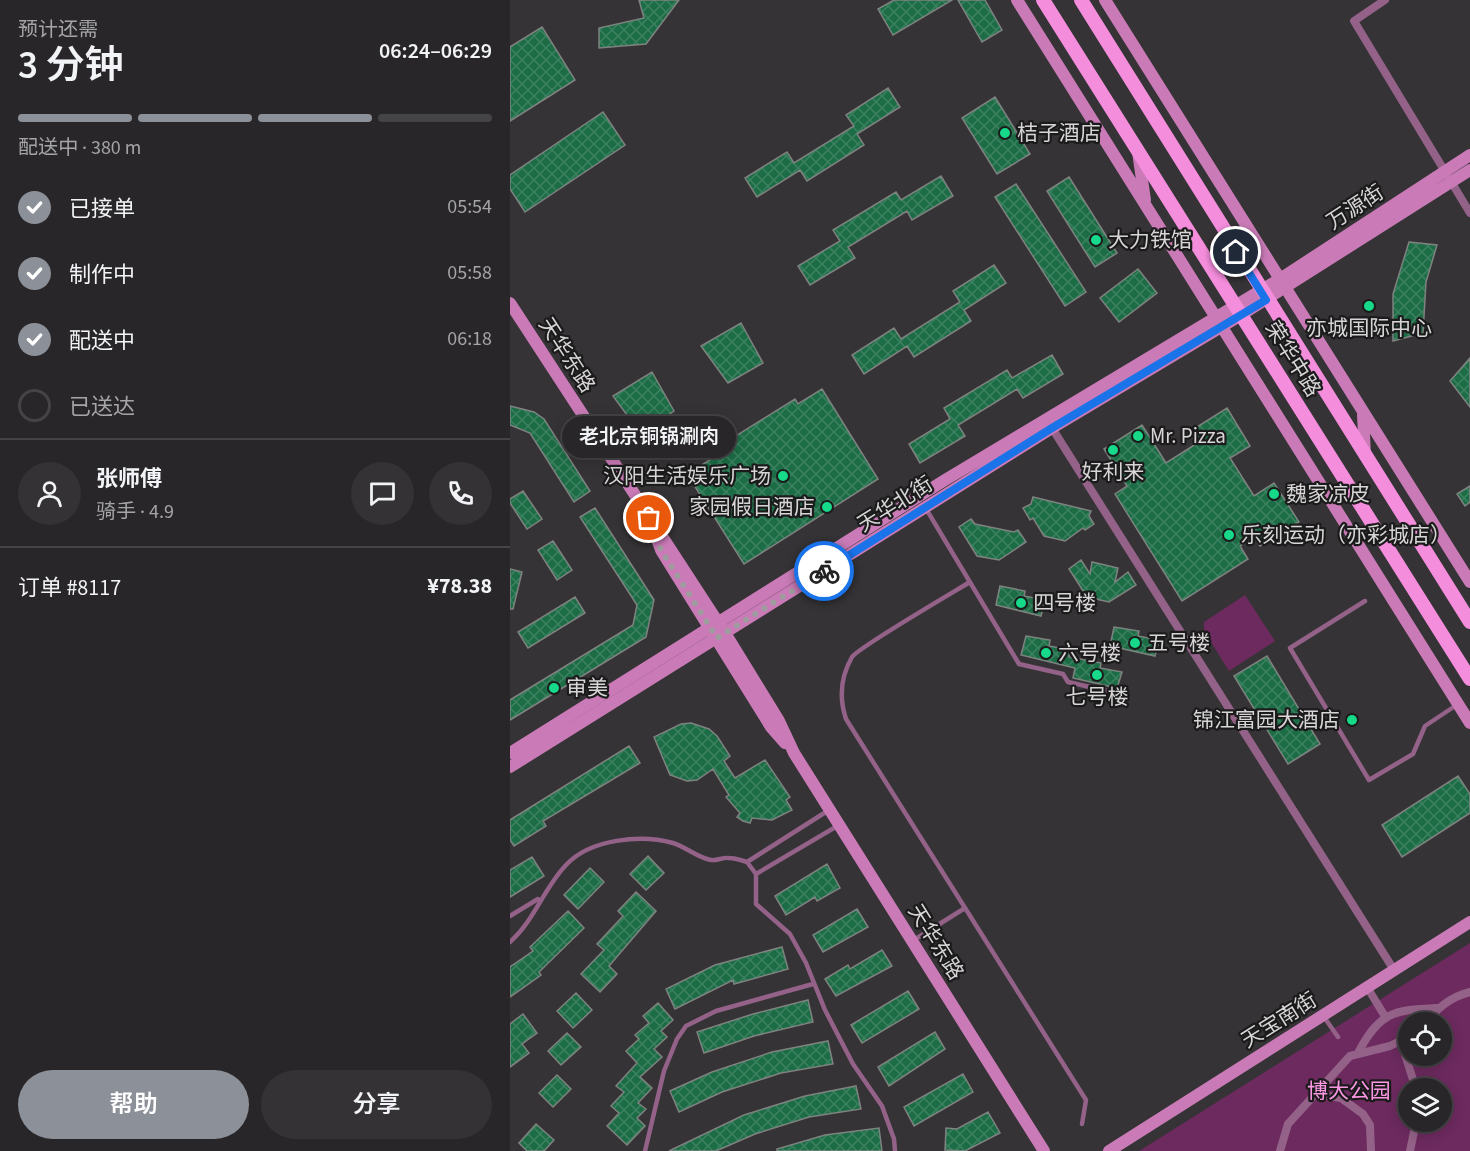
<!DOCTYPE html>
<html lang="zh">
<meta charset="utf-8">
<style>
body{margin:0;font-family:"Source Sans 3","Noto Sans SC",sans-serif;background:#343234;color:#f1f3f6;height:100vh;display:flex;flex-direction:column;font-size:22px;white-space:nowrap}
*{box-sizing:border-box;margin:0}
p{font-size:20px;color:#a5a5a8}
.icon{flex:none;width:33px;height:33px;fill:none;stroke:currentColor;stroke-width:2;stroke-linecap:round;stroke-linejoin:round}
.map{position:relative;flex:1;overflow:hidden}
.details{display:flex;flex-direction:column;background:#282628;width:510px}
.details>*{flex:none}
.buttons{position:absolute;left:888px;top:1012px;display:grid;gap:12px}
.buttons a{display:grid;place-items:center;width:54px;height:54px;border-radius:50%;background:#282628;box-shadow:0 3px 15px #0003,0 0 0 2px #444345;font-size:30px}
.pin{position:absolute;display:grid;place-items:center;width:51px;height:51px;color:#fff;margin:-26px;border:3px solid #fff;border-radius:50%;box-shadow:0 2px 6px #0007}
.courier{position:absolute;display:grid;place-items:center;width:60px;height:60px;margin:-30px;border:4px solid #1a73e8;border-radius:50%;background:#fff;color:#222;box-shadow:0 2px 8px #0007}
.bubble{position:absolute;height:42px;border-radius:21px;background:#282628;box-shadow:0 3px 15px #0003,0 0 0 2px #444345;font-size:20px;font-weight:600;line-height:42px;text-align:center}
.overview em{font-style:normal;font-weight:600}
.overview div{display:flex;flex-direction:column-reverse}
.overview{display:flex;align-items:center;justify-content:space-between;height:102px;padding:0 18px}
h1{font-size:39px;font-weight:600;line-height:45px}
.bar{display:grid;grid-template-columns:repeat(4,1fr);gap:9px 6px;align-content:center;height:72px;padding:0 18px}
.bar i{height:8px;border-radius:4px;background:#444345}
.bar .active{background:#8c9099}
.bar p{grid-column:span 4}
.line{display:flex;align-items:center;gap:15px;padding:0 18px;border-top:2px solid #444345}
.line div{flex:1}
.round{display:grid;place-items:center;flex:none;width:63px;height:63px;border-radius:32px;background:#343234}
ol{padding:0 18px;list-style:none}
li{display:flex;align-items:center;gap:18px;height:66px}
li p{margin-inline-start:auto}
li .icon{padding:6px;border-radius:50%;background:#8c9099;color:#fff;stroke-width:4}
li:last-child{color:#a5a5a8}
li i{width:33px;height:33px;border:3px solid #444345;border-radius:50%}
.cta{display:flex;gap:12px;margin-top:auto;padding:12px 18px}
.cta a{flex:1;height:69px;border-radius:36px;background:#8c9099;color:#fff;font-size:24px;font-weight:600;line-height:69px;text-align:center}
.cta a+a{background:#343234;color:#f1f3f6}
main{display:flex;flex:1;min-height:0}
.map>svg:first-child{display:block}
.green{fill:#6d2a5f;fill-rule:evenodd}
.building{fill:url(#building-cross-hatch);stroke:#7f8380;stroke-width:1.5}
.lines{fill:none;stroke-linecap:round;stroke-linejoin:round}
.lane{stroke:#946288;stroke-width:4.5}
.street{stroke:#946288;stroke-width:8}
.secondary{stroke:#ca7bb7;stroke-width:12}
.primary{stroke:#f48ddc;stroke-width:14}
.done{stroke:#9e9c9e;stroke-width:6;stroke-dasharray:0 10.8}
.route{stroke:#1a73e8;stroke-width:8}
.poi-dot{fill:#16d989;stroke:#1c1b1c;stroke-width:2}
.labels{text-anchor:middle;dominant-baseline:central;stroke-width:4.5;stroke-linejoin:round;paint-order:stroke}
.poi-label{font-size:21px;fill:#d7d5d6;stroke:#1c1b1c;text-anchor:start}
.street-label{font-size:21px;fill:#d7d5d6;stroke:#1c1b1c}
.park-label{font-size:21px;fill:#fb96e3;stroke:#1c1b1c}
</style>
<main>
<section class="details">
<div class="overview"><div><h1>3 分钟</h1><p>预计还需</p></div><em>06:24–06:29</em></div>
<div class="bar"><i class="active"></i><i class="active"></i><i class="active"></i><i></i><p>配送中 · 380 m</p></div>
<ol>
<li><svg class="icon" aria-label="check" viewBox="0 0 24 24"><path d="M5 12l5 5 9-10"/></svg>已接单<p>05:54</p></li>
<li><svg class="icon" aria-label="check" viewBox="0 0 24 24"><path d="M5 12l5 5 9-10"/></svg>制作中<p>05:58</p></li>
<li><svg class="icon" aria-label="check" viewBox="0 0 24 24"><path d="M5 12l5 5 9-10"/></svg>配送中<p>06:18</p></li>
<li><i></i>已送达</li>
</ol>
<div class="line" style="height:108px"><a class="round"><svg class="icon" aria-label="person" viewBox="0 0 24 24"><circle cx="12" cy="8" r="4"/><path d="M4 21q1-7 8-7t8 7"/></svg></a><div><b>张师傅</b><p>骑手 · 4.9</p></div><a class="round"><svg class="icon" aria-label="chat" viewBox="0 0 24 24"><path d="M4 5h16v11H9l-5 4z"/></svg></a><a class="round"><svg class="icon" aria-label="phone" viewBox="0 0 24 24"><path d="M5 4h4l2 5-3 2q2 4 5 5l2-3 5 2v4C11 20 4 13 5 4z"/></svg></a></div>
<div class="line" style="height:78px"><div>订单 #8117</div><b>¥78.38</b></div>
<div class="cta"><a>帮助</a><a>分享</a></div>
</section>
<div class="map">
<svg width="960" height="1151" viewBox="0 0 960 1151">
<defs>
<pattern id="building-cross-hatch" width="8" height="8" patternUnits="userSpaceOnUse" patternTransform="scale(1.5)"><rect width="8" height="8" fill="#1c6d46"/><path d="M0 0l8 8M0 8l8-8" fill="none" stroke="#3c8160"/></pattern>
</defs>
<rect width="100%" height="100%" fill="#353335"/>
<path class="green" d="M 735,595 L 765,641 L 719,671 L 694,631 L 694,622 Z
M 960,943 L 960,1151 L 629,1151 ZM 898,1023 L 932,1023 L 932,1056 L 898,1056 ZM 898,1089 L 932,1089 L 932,1122 L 898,1122 Z"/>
<path class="building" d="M 129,0 L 169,0 L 136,44 L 89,48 L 89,28 L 134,18 Z
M 384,0 L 442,0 L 383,35 L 368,9 Z
M 448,0 L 475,0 L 492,30 L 472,42 Z
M 32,27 L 65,80 L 0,121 L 0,47 Z
M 378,88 L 390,107 L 347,134 L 354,145 L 297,181 L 290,170 L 247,197 L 235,178 L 277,152 L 284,163 L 344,126 L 336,115 Z
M 485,97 L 520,154 L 487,174 L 452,118 Z
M 93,112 L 115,145 L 15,212 L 0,189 L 0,175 Z
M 431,176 L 443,196 L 402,220 L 397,211 L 338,247 L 345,258 L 300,285 L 288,266 L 330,241 L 323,230 L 386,192 L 391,200 Z
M 559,177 L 607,253 L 585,267 L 537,191 Z
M 506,184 L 576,292 L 555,306 L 485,197 Z
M 899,242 L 927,245 L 916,282 L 913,333 L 883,341 L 883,294 Z
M 484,265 L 496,283 L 454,310 L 461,321 L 404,357 L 397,346 L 354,374 L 342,355 L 384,328 L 391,339 L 450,302 L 443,291 Z
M 628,269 L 647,293 L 609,322 L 590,298 Z
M 231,323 L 253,363 L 218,383 L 191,346 Z
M 542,355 L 553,374 L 513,398 L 507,389 L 448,425 L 455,436 L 410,463 L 399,444 L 440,419 L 434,408 L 497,370 L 502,378 Z
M 960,358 L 960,407 L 940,381 Z
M 142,372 L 164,411 L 131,434 L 103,396 Z
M 312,389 L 368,479 L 234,564 L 177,474 L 203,458 L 200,452 L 285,399 L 288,404 Z
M 0,406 L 24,412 L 34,419 L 80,491 L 64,502 L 20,433 L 0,425 Z
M 717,408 L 740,446 L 720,458 L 744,496 L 764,483 L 789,522 L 750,546 L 745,537 L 730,546 L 738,559 L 672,601 L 605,494 L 617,486 L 594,449 L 632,425 L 656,463 L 686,444 L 679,432 Z
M 960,486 L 960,502 L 955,506 L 947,494 Z
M 13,491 L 32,519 L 17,529 L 0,503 L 0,499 Z
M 523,497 L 581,511 L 579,516 L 584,524 L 575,530 L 573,528 L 555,541 L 534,536 L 523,518 L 520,520 L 513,508 L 521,504 Z
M 85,508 L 144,600 L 136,637 L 0,720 L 0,700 L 123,625 L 127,605 L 70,517 Z
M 461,519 L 465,524 L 504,532 L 508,530 L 516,542 L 489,560 L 467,556 L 449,527 Z
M 43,541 L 62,570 L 47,580 L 28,550 Z
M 571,560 L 580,574 L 582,562 L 608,568 L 605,582 L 618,572 L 626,585 L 599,602 L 577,597 L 559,569 Z
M 0,569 L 12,572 L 3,609 L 0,609 Z
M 490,586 L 515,591 L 514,596 L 535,600 L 531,616 L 486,605 Z
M 65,597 L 75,613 L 18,648 L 8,632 Z
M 604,627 L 629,631 L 628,636 L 649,640 L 645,656 L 600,646 Z
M 516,636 L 540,640 L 539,646 L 561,650 L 559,657 L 591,663 L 590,668 L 612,672 L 607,688 L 563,678 L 565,668 L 511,655 Z
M 757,656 L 810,744 L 778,764 L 724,676 Z
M 181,723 L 199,729 L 207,736 L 220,756 L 214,761 L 225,778 L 255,760 L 280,797 L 276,800 L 282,810 L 262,820 L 242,818 L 240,823 L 233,821 L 227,817 L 230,813 L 216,797 L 219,795 L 203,769 L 187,780 L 177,781 L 160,775 L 144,737 L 171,724 Z
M 119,746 L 130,763 L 33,821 L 36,826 L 4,846 L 0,840 L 0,820 Z
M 948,776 L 960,794 L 960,813 L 892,857 L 872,825 Z
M 138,856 L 154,873 L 136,890 L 120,874 Z
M 22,857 L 34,876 L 0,897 L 0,870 Z
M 317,864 L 330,888 L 307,901 L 305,897 L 276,915 L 265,896 Z
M 80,868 L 94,882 L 68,909 L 54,895 Z
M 126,892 L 146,911 L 99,966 L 107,974 L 90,992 L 71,974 L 94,950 L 87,944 L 113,916 L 108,911 Z
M 347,909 L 358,927 L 313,952 L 303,935 Z
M 58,911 L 74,928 L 29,972 L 31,975 L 0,997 L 0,967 L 23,951 L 20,947 Z
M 272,947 L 278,969 L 224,984 L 223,980 L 165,1009 L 156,989 L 205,965 Z
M 372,950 L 382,966 L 326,996 L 315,979 L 338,965 L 340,969 Z
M 398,991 L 409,1009 L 352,1043 L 341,1025 Z
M 66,993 L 82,1010 L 63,1028 L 47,1011 Z
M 298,1000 L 303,1022 L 244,1036 L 194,1053 L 187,1032 L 243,1014 Z
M 148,1003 L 163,1020 L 151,1031 L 157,1037 L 144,1049 L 152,1057 L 130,1077 L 142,1088 L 128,1103 L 136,1109 L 127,1118 L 135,1126 L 117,1145 L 97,1126 L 109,1113 L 101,1106 L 114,1092 L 106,1086 L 127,1063 L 116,1051 L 129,1039 L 125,1035 L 139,1023 L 133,1016 Z
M 13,1014 L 27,1033 L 12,1044 L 19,1053 L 0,1067 L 0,1024 Z
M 425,1032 L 435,1049 L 379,1086 L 368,1067 Z
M 57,1033 L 71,1047 L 51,1065 L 38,1051 Z
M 318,1041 L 323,1064 L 271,1073 L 212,1092 L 169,1112 L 160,1091 L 202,1072 L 262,1052 Z
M 453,1074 L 463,1092 L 404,1126 L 394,1107 Z
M 47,1075 L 61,1089 L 43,1107 L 29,1093 Z
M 346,1086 L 351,1109 L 299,1117 L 245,1134 L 206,1151 L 159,1151 L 234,1115 L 295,1096 Z
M 478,1112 L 490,1133 L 455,1151 L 435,1150 L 436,1128 L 447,1129 Z
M 26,1124 L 44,1140 L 34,1151 L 17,1151 L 9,1143 Z
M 369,1128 L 372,1151 L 267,1151 L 267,1149 L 315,1135 Z"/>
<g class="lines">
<path class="lane" d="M 415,507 L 509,664 L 553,674 L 558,682 L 597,691
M 460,582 C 442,593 349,647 342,657 C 330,678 329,698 336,719 L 576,1100 L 572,1124
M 855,601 L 780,648 L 859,780 L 903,754 L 915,726 L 948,704
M 237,862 L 319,810
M 246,874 L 329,825
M 0,916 L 28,899
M 404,940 L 455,908
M 0,942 C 24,921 34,888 56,865 C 80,839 131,834 163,843 C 176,847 188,858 201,860 C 207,861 213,857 219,858 C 225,858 231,860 237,862 L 246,874 L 246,904 L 280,934 L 296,963 L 315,1010 L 343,1064 L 372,1106 L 384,1139 L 385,1151
M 814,1017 L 828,1037
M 135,1151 L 154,1071 L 167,1039 L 176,1026 L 206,1011 L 303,984"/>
<path class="street" d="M 875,0 L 844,21 L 960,213
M 542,428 L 884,970
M 857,987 L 876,1018
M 915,1023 C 928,1008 940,997 960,992
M 891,1042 L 906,1089
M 849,1051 C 870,1012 884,1010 927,1008
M 804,1094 L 831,1098 L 853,1114 L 860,1125 L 861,1151
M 770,1151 L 778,1124 L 840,1056 L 880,1046 L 898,1037
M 900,1151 L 906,1122"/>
<path class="secondary" d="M 507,0 L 960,723
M 595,0 L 960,582
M 628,152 L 635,200
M 0,303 L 215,633 L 269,721 L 284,753 L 534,1151
M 853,415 L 855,455
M 145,534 L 151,550 L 261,727 L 275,743
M 0,753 L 435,480 L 770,279 L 960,155
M 0,767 L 542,428 L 731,315 L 960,170
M 599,1151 L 960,922"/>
<path class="primary" d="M 533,0 L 960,679
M 571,0 L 960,622"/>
</g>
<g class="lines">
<path class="done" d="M 139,518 L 151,550 L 207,638 L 314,571"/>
<path class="route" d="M 314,571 L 542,428 L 756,300 L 726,252"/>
</g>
<g class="poi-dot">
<circle cx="495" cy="133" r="6"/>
<circle cx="586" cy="240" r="6"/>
<circle cx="859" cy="306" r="6"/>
<circle cx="628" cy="436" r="6"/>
<circle cx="603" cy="450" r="6"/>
<circle cx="273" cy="476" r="6"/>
<circle cx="764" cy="494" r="6"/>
<circle cx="317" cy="507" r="6"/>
<circle cx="719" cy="535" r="6"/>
<circle cx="511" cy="603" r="6"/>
<circle cx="625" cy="643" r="6"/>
<circle cx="536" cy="653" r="6"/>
<circle cx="587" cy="675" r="6"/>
<circle cx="44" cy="688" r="6"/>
<circle cx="842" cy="720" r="6"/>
</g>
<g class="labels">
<g class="poi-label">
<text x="507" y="133">桔子酒店</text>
<text x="598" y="240">大力铁馆</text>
<text x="859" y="328" text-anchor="middle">亦城国际中心</text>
<text x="640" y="436">Mr. Pizza</text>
<text x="603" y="472" text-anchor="middle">好利来</text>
<text x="261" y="476" text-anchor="end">汉阳生活娱乐广场</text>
<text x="776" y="494">魏家凉皮</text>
<text x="305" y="507" text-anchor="end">家园假日酒店</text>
<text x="731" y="535">乐刻运动（亦彩城店）</text>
<text x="523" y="603">四号楼</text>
<text x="637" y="643">五号楼</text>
<text x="548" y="653">六号楼</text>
<text x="56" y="688">审美</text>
<text x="587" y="697" text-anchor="middle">七号楼</text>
<text x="830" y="720" text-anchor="end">锦江富园大酒店</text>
</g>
<g class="street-label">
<text transform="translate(845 207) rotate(-33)">万源街</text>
<text transform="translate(57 355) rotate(57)">天华东路</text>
<text transform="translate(783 359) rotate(58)">荣华中路</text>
<text transform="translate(385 504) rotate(-32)">天华北街</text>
<text transform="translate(426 942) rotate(58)">天华东路</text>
<text transform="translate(769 1020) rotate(-32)">天宝南街</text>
</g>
<g class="park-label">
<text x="839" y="1091">博大公园</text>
</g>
</g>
</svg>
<div class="buttons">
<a><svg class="icon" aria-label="locate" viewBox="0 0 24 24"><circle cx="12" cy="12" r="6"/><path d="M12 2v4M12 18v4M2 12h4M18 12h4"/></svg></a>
<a><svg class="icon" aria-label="layers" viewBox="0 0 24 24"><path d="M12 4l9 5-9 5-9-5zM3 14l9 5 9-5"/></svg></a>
</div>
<div class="pin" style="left:139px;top:518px;background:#ea580c"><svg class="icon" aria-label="bag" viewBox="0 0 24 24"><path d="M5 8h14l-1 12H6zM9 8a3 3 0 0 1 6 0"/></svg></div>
<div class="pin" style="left:726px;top:252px;background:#1f2937"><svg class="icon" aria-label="home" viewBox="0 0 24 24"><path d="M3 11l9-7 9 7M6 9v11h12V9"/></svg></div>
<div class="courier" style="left:314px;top:571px"><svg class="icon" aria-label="bike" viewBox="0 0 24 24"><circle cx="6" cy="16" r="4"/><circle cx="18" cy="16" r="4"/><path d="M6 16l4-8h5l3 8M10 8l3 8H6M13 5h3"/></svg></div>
<div class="bubble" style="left:52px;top:416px;width:174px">老北京铜锅涮肉</div>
</div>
</main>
